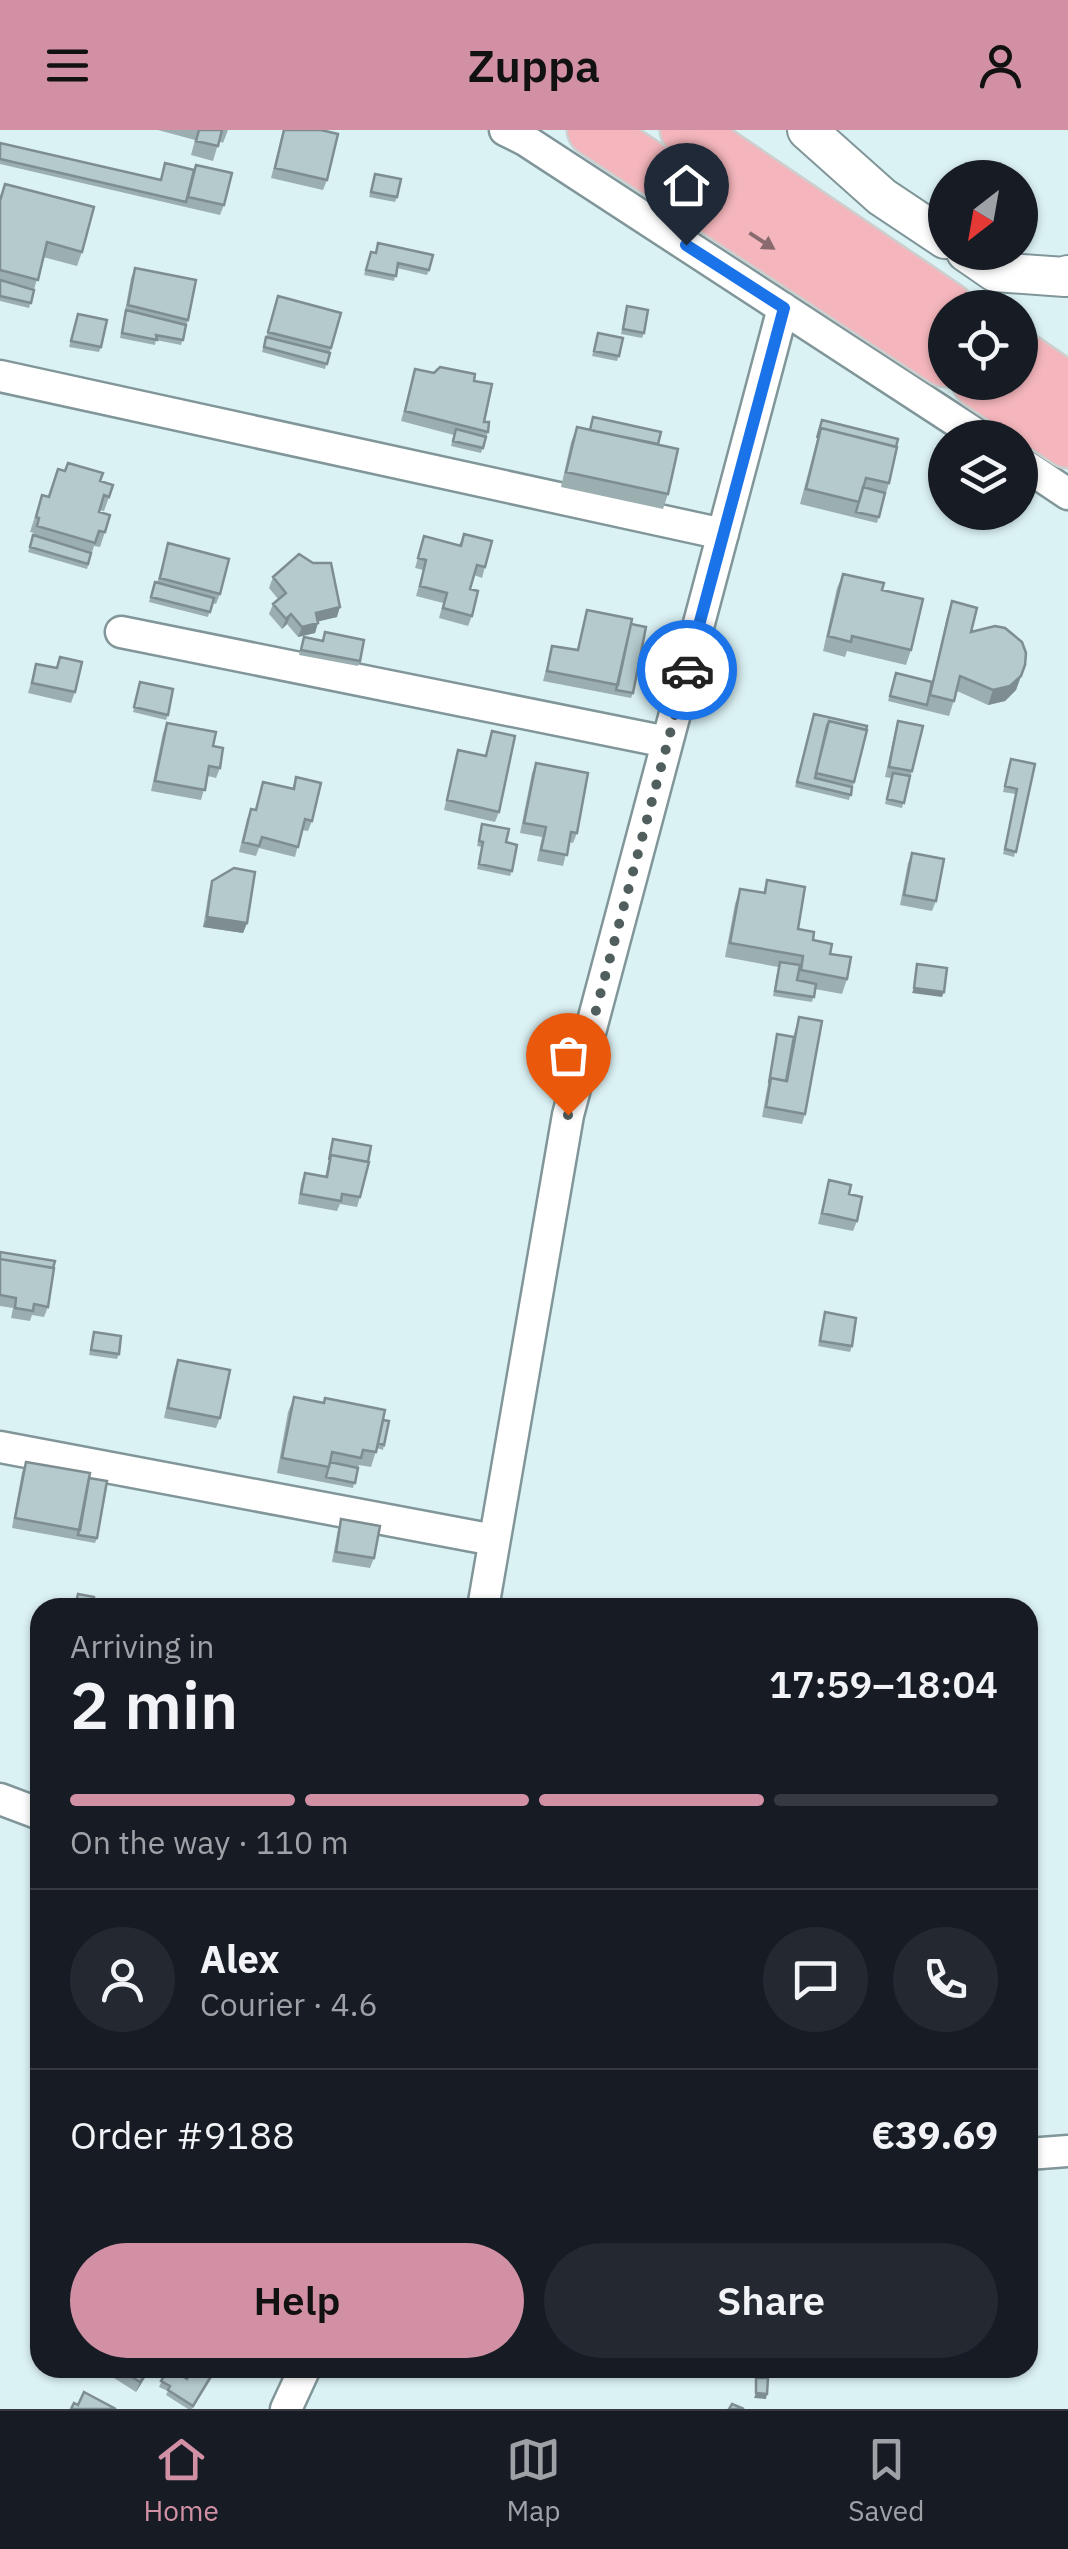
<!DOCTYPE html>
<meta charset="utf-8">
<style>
body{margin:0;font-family:"IBM Plex Sans",sans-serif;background:#242831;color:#f1f3f6;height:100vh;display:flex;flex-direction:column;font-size:38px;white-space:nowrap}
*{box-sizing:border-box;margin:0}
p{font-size:32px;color:#9ea1a6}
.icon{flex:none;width:55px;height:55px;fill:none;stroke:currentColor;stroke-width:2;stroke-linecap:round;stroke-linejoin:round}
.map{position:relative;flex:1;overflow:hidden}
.drawer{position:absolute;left:30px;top:1468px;width:1008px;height:780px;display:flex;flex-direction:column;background:#171b24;border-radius:30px;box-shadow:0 2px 8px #0004}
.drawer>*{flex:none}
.needle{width:65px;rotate:211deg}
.buttons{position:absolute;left:928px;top:30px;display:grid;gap:20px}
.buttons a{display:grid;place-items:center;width:110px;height:110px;border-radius:50%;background:#171b24;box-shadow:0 2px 8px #0004;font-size:50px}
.pin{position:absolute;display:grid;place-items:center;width:85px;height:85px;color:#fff;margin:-102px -42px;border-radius:50% 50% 50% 0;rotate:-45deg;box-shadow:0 0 10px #0007}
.pin .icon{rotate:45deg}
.courier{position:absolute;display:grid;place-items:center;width:100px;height:100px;margin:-50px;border:8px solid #1a73e8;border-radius:50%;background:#fff;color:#222;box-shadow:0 2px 12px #0007}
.headline em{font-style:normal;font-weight:600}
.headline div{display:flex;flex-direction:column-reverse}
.headline{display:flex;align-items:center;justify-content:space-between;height:170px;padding:0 40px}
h1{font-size:65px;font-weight:600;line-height:75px}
.bar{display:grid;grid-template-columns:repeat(4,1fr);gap:15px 10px;align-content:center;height:120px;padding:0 40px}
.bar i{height:12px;border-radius:8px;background:#363941}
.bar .current{background:#d290a5}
.bar p{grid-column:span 4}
.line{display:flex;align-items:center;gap:25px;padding:0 40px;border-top:2px solid #363941}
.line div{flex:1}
.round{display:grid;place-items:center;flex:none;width:105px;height:105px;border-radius:52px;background:#242831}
.button{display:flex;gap:20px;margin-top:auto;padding:20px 40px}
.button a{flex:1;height:115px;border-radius:60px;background:#d290a5;color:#111;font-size:40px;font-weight:600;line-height:115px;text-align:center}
.button a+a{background:#242831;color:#f1f3f6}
header{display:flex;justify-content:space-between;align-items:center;height:130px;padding:0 40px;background:#d290a5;color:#111;font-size:45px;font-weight:600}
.menu{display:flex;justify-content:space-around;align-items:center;height:140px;border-top:2px solid #363941;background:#171b24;font-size:28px;color:#9ea1a6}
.menu a{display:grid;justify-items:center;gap:5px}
.menu .current{color:#d290a5}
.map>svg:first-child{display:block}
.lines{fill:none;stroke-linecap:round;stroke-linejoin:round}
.minor-casing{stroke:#819699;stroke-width:35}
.tertiary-casing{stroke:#819699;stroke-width:42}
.trunk-casing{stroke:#cdcfcf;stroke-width:55}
.minor{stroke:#fff;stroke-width:30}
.tertiary{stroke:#fff;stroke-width:38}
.trunk{stroke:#f4b6bc;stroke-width:50}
.wall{fill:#9baeb0}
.shaded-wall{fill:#7e8d90}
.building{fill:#b4cacd;stroke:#7e8d90;stroke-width:2.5}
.oneway{fill:#896a6e}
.done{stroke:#515e5e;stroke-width:10;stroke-dasharray:0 18}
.route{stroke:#1a73e8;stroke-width:12}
</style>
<header><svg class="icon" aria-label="menu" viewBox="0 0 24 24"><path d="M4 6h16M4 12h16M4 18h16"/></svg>Zuppa<svg class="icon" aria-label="person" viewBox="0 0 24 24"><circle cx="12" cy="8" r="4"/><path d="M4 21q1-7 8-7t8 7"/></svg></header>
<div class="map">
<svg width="1068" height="2279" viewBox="0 0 1068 2279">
<rect width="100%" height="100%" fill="#dbf2f4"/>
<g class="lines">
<defs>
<path id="minor" d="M 505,0 L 525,10 L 982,308
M 0,246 L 723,404
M 1020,332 L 1068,364
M 121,502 L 667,612
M 0,1317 L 494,1410
M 483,1478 L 568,985 L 783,178
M 0,1669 L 40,1684
M 1028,2024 L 1068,2021
M 286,2279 L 305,2238"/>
<path id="tertiary" d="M 807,0 L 882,67 L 945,109
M 966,122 L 995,142 L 1065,147 L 1068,145"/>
<path id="trunk" d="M 593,0 L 945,231
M 686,0 L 948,178
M 1020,226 L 1068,259
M 978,252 L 1068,312"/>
</defs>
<use href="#minor" class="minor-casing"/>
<use href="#tertiary" class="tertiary-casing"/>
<use href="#trunk" class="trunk-casing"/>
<use href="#minor" class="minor"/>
<use href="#tertiary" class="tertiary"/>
<use href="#trunk" class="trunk"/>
</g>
<path class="wall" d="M 158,0 L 228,0 L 223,13 L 219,11 L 213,31 L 191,25 L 195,10 Z
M 283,0 L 321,0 L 327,50 L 323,60 L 271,48 Z
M 0,13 L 224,75 L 220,85 L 0,34 Z
M 375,44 L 397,67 L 395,72 L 369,67 Z
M 5,54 L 82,122 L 77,136 L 43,127 L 29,178 L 0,171 L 0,66 Z
M 371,122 L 429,140 L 427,145 L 397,138 L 394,151 L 364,145 Z
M 135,138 L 188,190 L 181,215 L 156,210 L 155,215 L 120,208 L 131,148 Z
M 278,166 L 341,183 L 325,239 L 262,222 Z
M 627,176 L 644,203 L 642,208 L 621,204 Z
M 78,184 L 101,217 L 99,222 L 69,217 Z
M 598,203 L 619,226 L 617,231 L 592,226 Z
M 415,239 L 474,251 L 488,302 L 481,323 L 451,316 L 454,305 L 401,291 Z
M 822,290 L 889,353 L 877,393 L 800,374 Z
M 577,297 L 658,314 L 668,364 L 663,379 L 561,357 L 571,312 Z
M 58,339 L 100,351 L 109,367 L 104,381 L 99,380 L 105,402 L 100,417 L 94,416 L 87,439 L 28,422 L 34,403 L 30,402 L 37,380 L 42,365 L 48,367 Z
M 464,404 L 485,437 L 482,448 L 474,445 L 470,459 L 472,486 L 468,496 L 439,488 L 443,473 L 416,466 L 423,440 L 415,438 L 424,406 L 459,415 Z
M 168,413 L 220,464 L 216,474 L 212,473 L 208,487 L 149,472 L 155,452 L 157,453 Z
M 843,444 L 882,460 L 911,520 L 906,535 L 847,521 L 845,527 L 823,521 L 837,458 Z
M 273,447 L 337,487 L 318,491 L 315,503 L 298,507 L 287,494 L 282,499 L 269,484 L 273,474 L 278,469 L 269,458 Z
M 952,471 L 971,502 L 1025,535 L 1016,560 L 1005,571 L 988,575 L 957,561 L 949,586 L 888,571 L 896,543 L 932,552 L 947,486 Z
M 587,480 L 631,494 L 633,563 L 631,568 L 543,551 L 552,516 L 577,520 Z
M 304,507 L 322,511 L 360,531 L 358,536 L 299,525 Z
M 60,527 L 75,562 L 71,573 L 28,563 L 36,534 L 56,538 Z
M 139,557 L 168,585 L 166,590 L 133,582 Z
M 812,589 L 854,652 L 849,670 L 795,657 Z
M 898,591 L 912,641 L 902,678 L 885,674 L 891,648 L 885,647 L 895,601 Z
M 167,593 L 213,616 L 220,638 L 216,648 L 208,646 L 201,670 L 151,661 L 163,603 Z
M 492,601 L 499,682 L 495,692 L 444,680 L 458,620 L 485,626 Z
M 536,633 L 577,703 L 573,713 L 569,712 L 563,736 L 537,731 L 542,707 L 520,703 L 532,643 Z
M 1009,634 L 1035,634 L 1014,727 L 1003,724 L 1016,664 L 1003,662 Z
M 296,647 L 312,691 L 308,701 L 302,700 L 295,727 L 259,718 L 256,726 L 239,722 L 247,689 L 251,679 L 255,680 L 263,652 L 292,659 Z
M 482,694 L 506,712 L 512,741 L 510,746 L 477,739 L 482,717 L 477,716 Z
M 912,723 L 936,771 L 932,781 L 900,775 L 908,733 Z
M 767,750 L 798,799 L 830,824 L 847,849 L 842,864 L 815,859 L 812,872 L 773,866 L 778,837 L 725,827 L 735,774 L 740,759 L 763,763 Z
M 212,751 L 247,793 L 243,803 L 203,797 L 209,761 Z
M 799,887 L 805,984 L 802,994 L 762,987 L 777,904 L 793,907 Z
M 333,1009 L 360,1067 L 357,1077 L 340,1074 L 337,1081 L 298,1074 L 301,1053 L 305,1043 L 325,1047 Z
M 829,1050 L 849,1064 L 857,1091 L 853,1101 L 818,1094 Z
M 0,1122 L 48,1177 L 44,1187 L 32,1185 L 30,1191 L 11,1188 L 13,1178 L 0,1176 Z
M 825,1182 L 852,1216 L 850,1222 L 818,1216 Z
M 94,1202 L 119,1224 L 117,1229 L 89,1225 Z
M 178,1230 L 220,1288 L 216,1298 L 164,1288 L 174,1240 Z
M 294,1267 L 383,1290 L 384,1315 L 383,1320 L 377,1318 L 371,1337 L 359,1335 L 353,1358 L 277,1343 L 288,1282 Z
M 26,1332 L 89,1348 L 97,1408 L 95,1413 L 12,1398 L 22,1342 Z
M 341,1389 L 374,1428 L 370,1438 L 332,1432 L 338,1399 Z
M 114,2238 L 151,2238 L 136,2262 L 114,2248 L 117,2239 Z
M 158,2238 L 218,2238 L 192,2279 L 188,2279 L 166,2265 L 168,2261 L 159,2257 L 166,2242 Z"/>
<path class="shaded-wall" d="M 340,477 L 337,487 L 312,493 L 316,483 Z
M 291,484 L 287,494 L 282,499 L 286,489 Z
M 318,493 L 315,503 L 298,507 L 302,497 Z
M 1021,546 L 1016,560 L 1005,571 L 988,575 L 993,560 Z
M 207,787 L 247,793 L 243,803 L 203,797 Z
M 914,858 L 944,862 L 942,867 L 912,863 Z
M 149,2238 L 151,2238 L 136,2262 L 140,2252 Z
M 756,2263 L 767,2264 L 766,2269 L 754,2268 Z"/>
<path class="building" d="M 199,0 L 222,0 L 218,16 L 196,11 Z
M 284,0 L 321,0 L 338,4 L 327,50 L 275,38 Z
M 0,13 L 161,50 L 165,33 L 194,40 L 186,72 L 0,29 Z
M 196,35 L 232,43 L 224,75 L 188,67 Z
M 375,44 L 401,49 L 397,67 L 371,62 Z
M 5,54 L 94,77 L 82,122 L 47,112 L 38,150 L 0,140 L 0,71 Z
M 378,113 L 433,125 L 429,140 L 398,133 L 396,146 L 366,140 L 371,122 L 376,123 Z
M 135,138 L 196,150 L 188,190 L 128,175 Z
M 0,150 L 34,160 L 31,173 L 0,166 Z
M 278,166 L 341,183 L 331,218 L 268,202 Z
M 627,176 L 648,180 L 644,203 L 623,199 Z
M 126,180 L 186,195 L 183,210 L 156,205 L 157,210 L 122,203 Z
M 78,184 L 107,190 L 101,217 L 71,211 Z
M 598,203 L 623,208 L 619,226 L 594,221 Z
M 266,207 L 330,223 L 327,234 L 264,217 Z
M 440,237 L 475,244 L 474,251 L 492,254 L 484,292 L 489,292 L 488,302 L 405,281 L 415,239 L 434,243 Z
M 593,287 L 661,302 L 658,314 L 590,300 Z
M 822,290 L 898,309 L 896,317 L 821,298 L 817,308 Z
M 577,297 L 678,319 L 668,364 L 566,342 Z
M 821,298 L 897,317 L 889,353 L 866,348 L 859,372 L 806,359 Z
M 456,299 L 486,307 L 483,318 L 453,311 Z
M 68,333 L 103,343 L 100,351 L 113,355 L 109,367 L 104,365 L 99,382 L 110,385 L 105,402 L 99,401 L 95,413 L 37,396 L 39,388 L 36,387 L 42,365 L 49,367 L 58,339 L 65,341 Z
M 863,357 L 885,363 L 879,387 L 856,382 Z
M 464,404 L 492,411 L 485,437 L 477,435 L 470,459 L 478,461 L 472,486 L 443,478 L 447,463 L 420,456 L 426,430 L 418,428 L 424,406 L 461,416 Z
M 33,405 L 91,423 L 88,434 L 30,417 Z
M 168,413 L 229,429 L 220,464 L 160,448 Z
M 299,424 L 313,433 L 331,433 L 340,477 L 316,483 L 318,493 L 302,497 L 291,484 L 286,489 L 273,474 L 286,463 L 273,447 Z
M 843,444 L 884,453 L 882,460 L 923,469 L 911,520 L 852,506 L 851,512 L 828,506 Z
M 155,452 L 214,468 L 210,482 L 151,467 Z
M 952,471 L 977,478 L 971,502 L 995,496 L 1005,498 L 1022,512 L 1026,523 L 1025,535 L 1021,546 L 1010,556 L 993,560 L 960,546 L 954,571 L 930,565 Z
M 587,480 L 632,489 L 618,555 L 547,541 L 552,516 L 578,520 Z
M 631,494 L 646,497 L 633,563 L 616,560 Z
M 325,502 L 364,510 L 360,531 L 301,520 L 304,507 L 323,511 Z
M 60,527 L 82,532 L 75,562 L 32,553 L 36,534 L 57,538 Z
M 896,543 L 932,552 L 927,575 L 890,566 Z
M 140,552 L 173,559 L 168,585 L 134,577 Z
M 814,584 L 867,596 L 866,600 L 829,591 L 827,596 L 815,648 L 852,657 L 851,665 L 797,652 Z
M 829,591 L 867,600 L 854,652 L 816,643 Z
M 898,591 L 923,596 L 912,641 L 889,637 Z
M 167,593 L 216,602 L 213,616 L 223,618 L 220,638 L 209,636 L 205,660 L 155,651 Z
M 492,601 L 515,606 L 499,682 L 447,670 L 458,620 L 486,626 Z
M 1011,629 L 1035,634 L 1016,722 L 1005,719 L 1017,659 L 1005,656 Z
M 536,633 L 588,643 L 577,703 L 571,702 L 567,725 L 541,720 L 546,697 L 524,693 Z
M 893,643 L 910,646 L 904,673 L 887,669 Z
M 296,647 L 321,653 L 312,691 L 305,689 L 298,717 L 262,707 L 259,716 L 243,712 L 251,679 L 256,680 L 263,652 L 294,659 Z
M 482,694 L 509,699 L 506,712 L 517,715 L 512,741 L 479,734 L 483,712 L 479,711 Z
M 912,723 L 944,729 L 936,771 L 904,765 Z
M 234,738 L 255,742 L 247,793 L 207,787 L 212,751 Z
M 767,750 L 805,757 L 798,799 L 814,802 L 813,810 L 832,814 L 830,824 L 851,827 L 847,849 L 801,840 L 803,826 L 730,813 L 740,759 L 765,763 Z
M 780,832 L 800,835 L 797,850 L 816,854 L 814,867 L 775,861 Z
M 917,834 L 947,838 L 944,862 L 914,858 Z
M 799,887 L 822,891 L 805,984 L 766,977 L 771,948 L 787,951 Z
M 777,904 L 794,907 L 786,951 L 771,948 L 769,953 Z
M 333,1009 L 371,1016 L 368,1032 L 331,1025 L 329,1030 Z
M 331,1025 L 369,1032 L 360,1067 L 342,1064 L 341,1071 L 301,1064 L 305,1043 L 327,1047 Z
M 829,1050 L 851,1055 L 849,1064 L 862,1067 L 857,1091 L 822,1083 Z
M 0,1122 L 55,1131 L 53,1138 L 0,1129 Z
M 0,1129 L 54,1138 L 48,1177 L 34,1174 L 33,1181 L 15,1178 L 16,1168 L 0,1165 Z
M 825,1182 L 856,1188 L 852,1216 L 820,1211 Z
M 94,1202 L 121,1206 L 119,1224 L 91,1220 Z
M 178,1230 L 230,1240 L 220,1288 L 168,1278 Z
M 294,1267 L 324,1273 L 325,1268 L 385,1280 L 376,1322 L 363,1320 L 361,1328 L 332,1322 L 329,1337 L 282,1328 Z
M 383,1290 L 389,1291 L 384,1315 L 378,1313 Z
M 26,1332 L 90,1343 L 80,1400 L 15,1388 Z
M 330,1332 L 358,1338 L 355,1353 L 326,1347 Z
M 89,1348 L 107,1351 L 97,1408 L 78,1405 Z
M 341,1389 L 380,1396 L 374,1428 L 336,1422 Z
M 78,1464 L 94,1467 L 93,1478 L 75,1478 Z
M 118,2238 L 149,2238 L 140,2252 Z
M 169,2238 L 187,2249 L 194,2238 L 216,2238 L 193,2276 L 168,2260 L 170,2256 L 161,2251 Z
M 178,2238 L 193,2238 L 189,2244 Z
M 756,2248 L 768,2248 L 767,2264 L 756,2263 Z
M 84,2262 L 116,2279 L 71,2279 L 74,2273 L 78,2275 Z
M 732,2274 L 744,2279 L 729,2279 Z"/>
<defs><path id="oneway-solid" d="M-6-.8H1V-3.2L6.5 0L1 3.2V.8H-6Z" transform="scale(2.5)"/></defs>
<use class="oneway" href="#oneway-solid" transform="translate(762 111) rotate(33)"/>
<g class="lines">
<path class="done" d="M 568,985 L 687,540"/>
<path class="route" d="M 686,115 L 784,178 L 687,540"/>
</g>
</svg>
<div class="buttons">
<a><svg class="needle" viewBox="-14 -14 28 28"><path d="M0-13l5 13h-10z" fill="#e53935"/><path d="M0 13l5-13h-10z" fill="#9ea1a6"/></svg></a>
<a><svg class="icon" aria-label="locate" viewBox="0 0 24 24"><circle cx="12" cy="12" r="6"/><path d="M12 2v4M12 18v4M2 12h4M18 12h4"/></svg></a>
<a><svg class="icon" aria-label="layers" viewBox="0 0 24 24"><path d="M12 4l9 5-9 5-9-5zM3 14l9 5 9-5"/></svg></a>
</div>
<div class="pin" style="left:568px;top:985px;background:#ea580c"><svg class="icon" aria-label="bag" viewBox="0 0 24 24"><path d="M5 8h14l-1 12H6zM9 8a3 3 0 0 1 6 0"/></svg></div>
<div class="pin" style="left:686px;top:115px;background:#1f2937"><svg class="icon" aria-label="home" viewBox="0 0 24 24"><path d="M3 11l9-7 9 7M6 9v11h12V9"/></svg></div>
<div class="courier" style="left:687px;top:540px"><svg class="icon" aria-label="car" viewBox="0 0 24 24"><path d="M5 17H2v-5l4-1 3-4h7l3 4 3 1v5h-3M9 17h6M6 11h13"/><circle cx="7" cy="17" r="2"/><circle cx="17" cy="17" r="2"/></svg></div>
<section class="drawer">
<div class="headline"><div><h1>2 min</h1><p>Arriving in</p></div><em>17:59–18:04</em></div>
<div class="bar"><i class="current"></i><i class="current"></i><i class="current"></i><i></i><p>On the way · 110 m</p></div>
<div class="line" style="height:180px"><a class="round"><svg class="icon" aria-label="person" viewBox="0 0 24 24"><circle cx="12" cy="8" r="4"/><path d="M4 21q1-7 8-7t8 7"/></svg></a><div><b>Alex</b><p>Courier · 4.6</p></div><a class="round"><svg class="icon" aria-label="chat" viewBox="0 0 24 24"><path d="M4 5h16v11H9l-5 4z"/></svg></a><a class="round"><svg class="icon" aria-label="phone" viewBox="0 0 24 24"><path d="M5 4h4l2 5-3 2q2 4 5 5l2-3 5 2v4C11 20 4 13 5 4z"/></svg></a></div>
<div class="line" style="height:130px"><div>Order #9188</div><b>€39.69</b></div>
<div class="button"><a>Help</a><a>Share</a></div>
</section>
</div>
<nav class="menu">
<a class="current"><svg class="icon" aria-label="home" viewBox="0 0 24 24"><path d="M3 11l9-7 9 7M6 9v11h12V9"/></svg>Home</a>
<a><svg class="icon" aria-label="map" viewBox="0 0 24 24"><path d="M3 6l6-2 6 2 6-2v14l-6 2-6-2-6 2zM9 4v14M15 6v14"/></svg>Map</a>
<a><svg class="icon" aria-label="saved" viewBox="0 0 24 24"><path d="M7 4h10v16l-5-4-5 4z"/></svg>Saved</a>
</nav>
